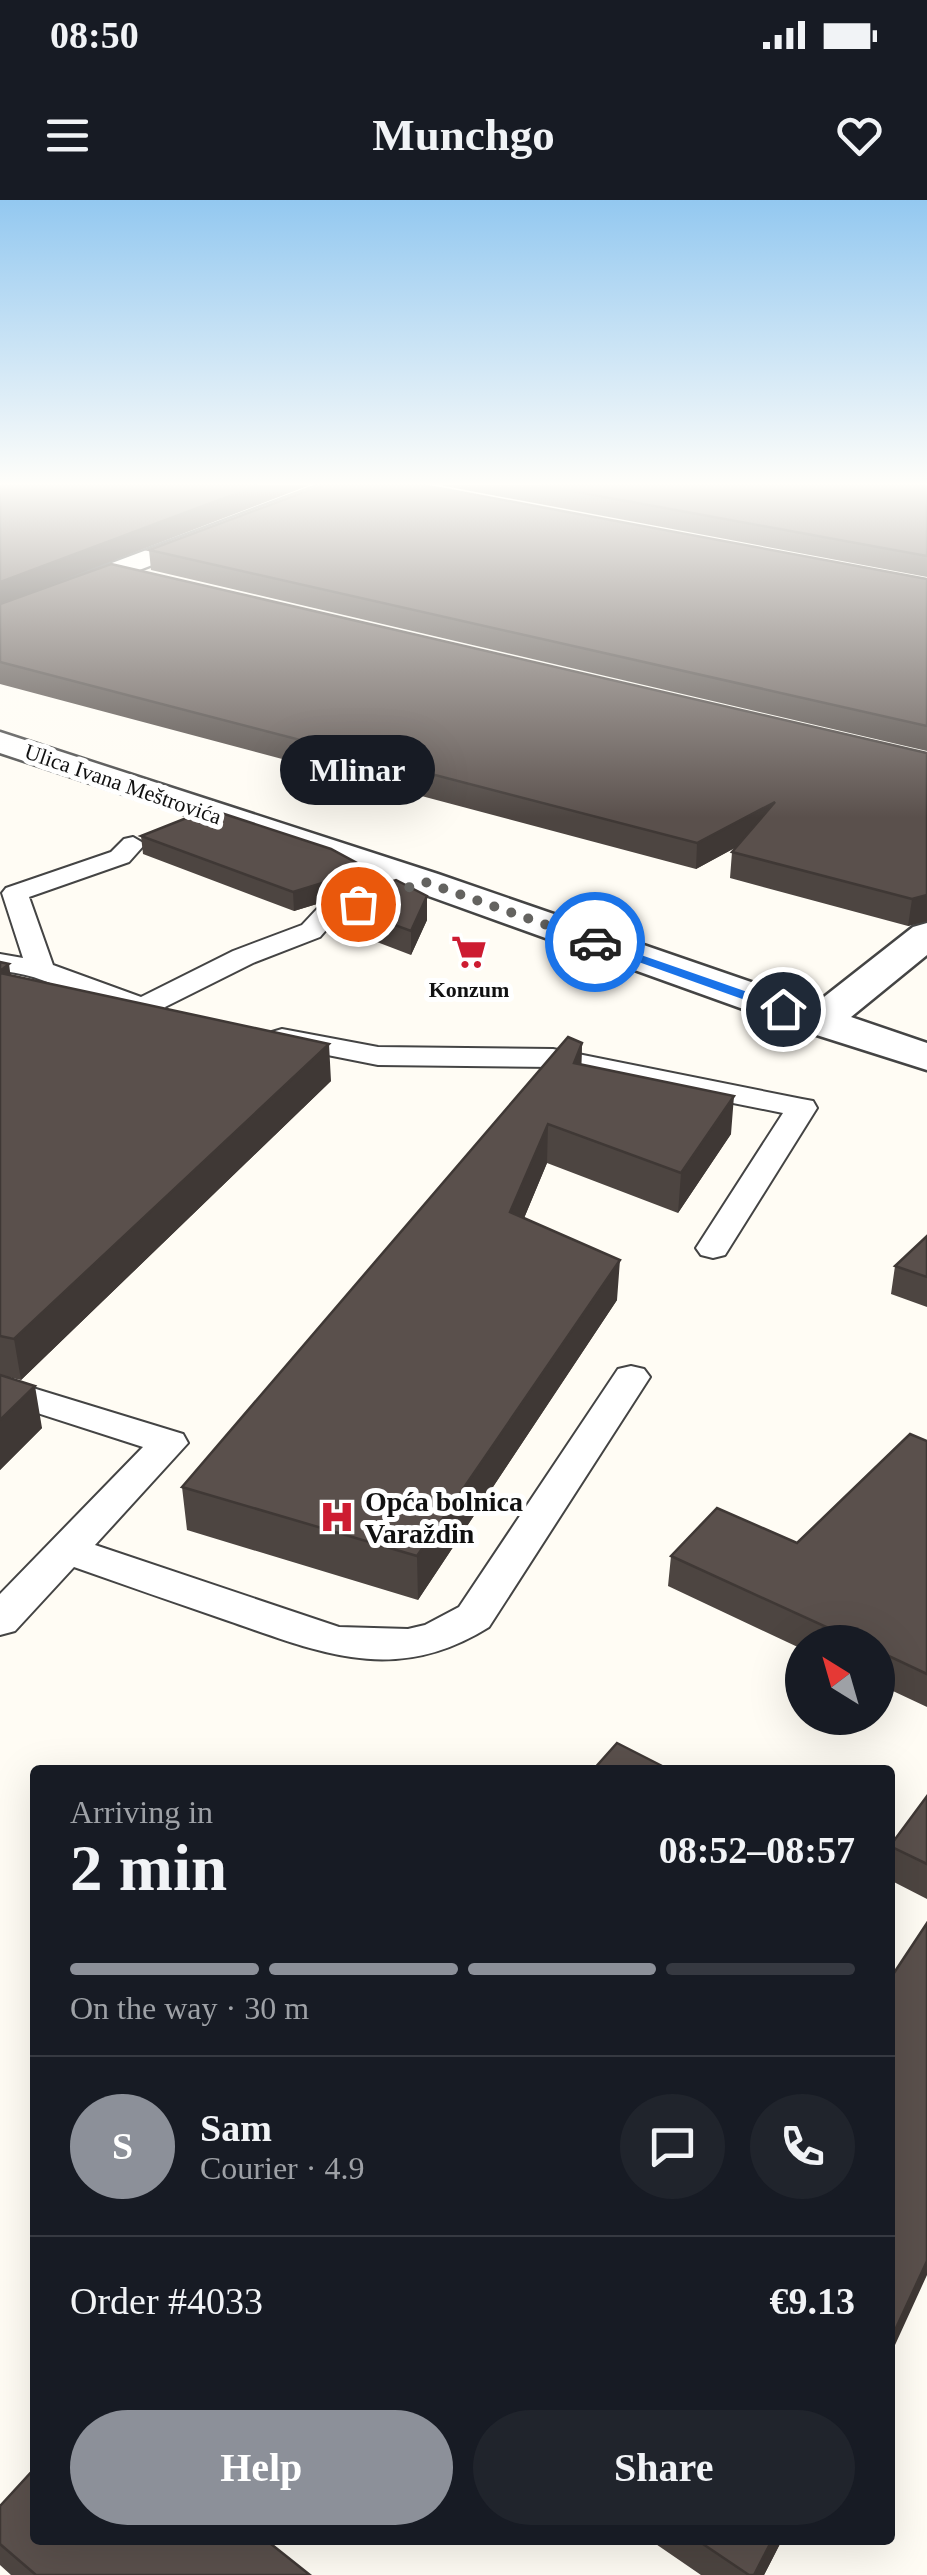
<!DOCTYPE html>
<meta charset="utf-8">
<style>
body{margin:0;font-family:Georgia,serif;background:#20242c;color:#f1f3f6;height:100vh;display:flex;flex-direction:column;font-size:38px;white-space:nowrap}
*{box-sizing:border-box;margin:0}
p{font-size:32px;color:#9ea1a6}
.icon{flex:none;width:55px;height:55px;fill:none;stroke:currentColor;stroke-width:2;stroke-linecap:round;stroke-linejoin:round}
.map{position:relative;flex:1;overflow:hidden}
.panel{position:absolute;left:30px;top:1565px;width:865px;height:780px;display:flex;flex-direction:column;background:#171b24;border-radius:10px;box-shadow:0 10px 40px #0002}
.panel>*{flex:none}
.needle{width:65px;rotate:323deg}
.controls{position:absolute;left:785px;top:1425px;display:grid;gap:20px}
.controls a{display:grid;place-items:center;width:110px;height:110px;border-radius:50%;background:#171b24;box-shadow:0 10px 40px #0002;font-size:50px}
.pin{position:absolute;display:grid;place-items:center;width:85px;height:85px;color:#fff;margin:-42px;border:5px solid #fff;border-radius:50%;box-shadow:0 2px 10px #0007}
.courier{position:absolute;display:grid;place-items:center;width:100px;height:100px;margin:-50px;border:8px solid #1a73e8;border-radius:50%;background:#fff;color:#222;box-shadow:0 2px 12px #0007}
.bubble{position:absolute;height:70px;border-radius:35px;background:#171b24;box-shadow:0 10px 40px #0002;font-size:32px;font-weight:600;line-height:70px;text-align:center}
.summary em{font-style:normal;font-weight:600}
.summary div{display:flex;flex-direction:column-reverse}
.summary{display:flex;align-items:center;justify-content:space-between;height:170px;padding:0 40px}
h1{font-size:65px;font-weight:600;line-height:75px}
.bar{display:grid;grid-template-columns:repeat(4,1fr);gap:15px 10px;align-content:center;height:120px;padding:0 40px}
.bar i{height:12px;border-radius:8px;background:#363941}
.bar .active{background:#8c9099}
.bar p{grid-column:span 4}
.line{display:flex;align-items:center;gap:25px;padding:0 40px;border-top:2px solid #363941}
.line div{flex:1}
.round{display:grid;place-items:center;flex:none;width:105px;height:105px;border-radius:52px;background:#20242c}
.button{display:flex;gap:20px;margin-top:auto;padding:20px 40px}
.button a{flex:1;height:115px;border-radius:60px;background:#8c9099;color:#fff;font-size:40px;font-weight:600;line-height:115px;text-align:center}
.button a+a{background:#20242c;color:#f1f3f6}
.status{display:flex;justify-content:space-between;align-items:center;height:70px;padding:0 50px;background:#171b24;direction:ltr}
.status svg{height:28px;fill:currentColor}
header{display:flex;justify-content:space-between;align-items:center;height:130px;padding:0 40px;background:#171b24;font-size:45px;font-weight:600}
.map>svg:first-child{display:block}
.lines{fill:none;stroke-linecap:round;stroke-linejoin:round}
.lane-casing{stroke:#444;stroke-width:4}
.street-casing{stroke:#444;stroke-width:5}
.lane{fill:#fff;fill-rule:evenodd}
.street{fill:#fff;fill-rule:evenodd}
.wall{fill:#4d4541}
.shaded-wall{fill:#3f3835}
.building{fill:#5a504c;stroke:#3f3835;stroke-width:2.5}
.route{fill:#1a73e8}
.done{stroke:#646360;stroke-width:10;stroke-dasharray:0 18}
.labels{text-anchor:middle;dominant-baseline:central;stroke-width:10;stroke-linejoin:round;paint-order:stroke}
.far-street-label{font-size:22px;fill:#111;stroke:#fff}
.far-poi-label{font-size:22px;font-weight:bold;fill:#111;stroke:#fff}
.poi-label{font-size:28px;font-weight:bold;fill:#111;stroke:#fff;text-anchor:start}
</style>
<div class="status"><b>08:50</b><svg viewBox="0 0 49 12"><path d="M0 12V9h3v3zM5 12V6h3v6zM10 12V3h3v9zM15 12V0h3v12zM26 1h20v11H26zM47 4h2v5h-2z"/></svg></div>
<header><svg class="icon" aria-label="menu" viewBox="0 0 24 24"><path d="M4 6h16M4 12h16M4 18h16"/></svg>Munchgo<svg class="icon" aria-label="heart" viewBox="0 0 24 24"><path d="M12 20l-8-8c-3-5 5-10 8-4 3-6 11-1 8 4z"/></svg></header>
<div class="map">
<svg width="927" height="2375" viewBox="0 0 927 2375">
<rect width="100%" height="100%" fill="#fffcf4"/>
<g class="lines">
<defs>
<path id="lane" d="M 133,637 L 145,644 L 129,662 L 29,697 L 53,765 L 141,797 L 233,751 L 302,725 L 317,709 L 326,707 L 339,715 L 320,737 L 253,763 L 165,807 L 168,812 L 164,818 C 135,825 70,789 39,779 C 26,774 13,773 0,770 L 0,754 L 23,758 L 2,693 L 6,688 L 111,652 L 124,639 Z
M 282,829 L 378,847 L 553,849 L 802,899 L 813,901 L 817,908 L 725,1055 L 713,1058 L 701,1055 L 696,1048 L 783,913 L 553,867 L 378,865 L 272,844 L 267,838 L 272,832 Z
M 631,1166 L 644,1169 L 650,1177 L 489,1427 C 395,1486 321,1453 226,1420 C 176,1403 125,1385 74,1367 L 15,1431 L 0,1435 L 0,1394 L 143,1247 L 0,1201 L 0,1178 L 183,1234 L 188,1243 L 95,1345 L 339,1427 L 408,1429 L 425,1425 L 459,1407 L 618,1169 Z"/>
<path id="street" d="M 320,285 L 353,285 L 349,290 L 0,423 L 0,405 Z
M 0,532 L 438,674 L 815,804 L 913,727 L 927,723 L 927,755 L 851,817 L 927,843 L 927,870 L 804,831 L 412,690 L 0,553 Z"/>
</defs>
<use href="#lane" class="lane-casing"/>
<use href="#street" class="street-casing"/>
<use href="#lane" class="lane"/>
<use href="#street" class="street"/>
</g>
<path class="wall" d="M 439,285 L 927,285 L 927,377 Z
M 149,350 L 927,379 L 927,551 L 151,370 Z
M 0,404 L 927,553 L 927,721 L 908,726 L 730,678 L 732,652 L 736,647 L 696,669 L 0,484 Z
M 141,636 L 368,669 L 369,688 L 294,711 L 143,654 Z
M 334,703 L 427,720 L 411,755 L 335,726 Z
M 0,762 L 11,776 L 331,881 L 21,1180 L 8,1177 L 42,1228 L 0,1270 Z
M 582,843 L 581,865 L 731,934 L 678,1013 L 547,963 L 524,1018 L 617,1100 L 418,1400 L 187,1330 L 182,1287 Z
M 927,1036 L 927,1107 L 891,1094 L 895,1066 Z
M 927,1241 L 927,1507 L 878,1484 L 878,1442 L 802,1442 L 802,1449 L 668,1386 L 671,1356 L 797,1343 Z
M 927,1596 L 927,1699 L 890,1680 L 890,1646 Z
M 0,2306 L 310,2375 L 11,2375 L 0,2365 Z
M 650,2340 L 782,2340 L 764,2375 L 701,2375 Z"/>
<path class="shaded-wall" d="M 259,285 L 310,285 L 0,404 L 0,382 Z
M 775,602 L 772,628 L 696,669 L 697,643 Z
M 368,669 L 369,688 L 294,711 L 293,692 Z
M 927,695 L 927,721 L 908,726 L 912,699 Z
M 427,696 L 427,720 L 411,755 L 411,731 Z
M 9,764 L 14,800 L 0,792 L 0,771 Z
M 582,843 L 581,880 L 574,863 Z
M 329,844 L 331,881 L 21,1180 L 14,1139 Z
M 734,896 L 731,934 L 678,1013 L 681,973 Z
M 548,924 L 547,963 L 510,1052 L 510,1012 Z
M 620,1060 L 617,1100 L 418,1400 L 417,1356 Z
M 35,1186 L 42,1228 L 0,1270 L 0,1220 Z
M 927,2061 L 927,2075 L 890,2156 L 890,2141 Z
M 772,2340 L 782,2340 L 764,2375 L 754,2375 Z"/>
<path class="building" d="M 0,285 L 259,285 L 0,382 Z
M 323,285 L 423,285 L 927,379 L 927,526 L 149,350 Z
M 539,285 L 927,285 L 927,356 Z
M 111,364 L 927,553 L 927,695 L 912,699 L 732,652 L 775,602 L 697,643 L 0,462 L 0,404 Z
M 209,609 L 331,649 L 368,669 L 293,692 L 141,636 Z
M 396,680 L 427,696 L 411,731 L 334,703 L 337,699 Z
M 0,762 L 9,764 L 0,771 Z
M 0,773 L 329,844 L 14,1139 L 0,1136 Z
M 568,837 L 582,843 L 574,863 L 734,896 L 681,973 L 548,924 L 510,1012 L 620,1060 L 417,1356 L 182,1287 Z
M 927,1036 L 927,1077 L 895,1066 Z
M 0,1175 L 35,1186 L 0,1220 Z
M 910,1234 L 927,1241 L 927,1474 L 878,1451 L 878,1442 L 859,1442 L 671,1356 L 717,1308 L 797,1343 Z
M 617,1543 L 670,1570 L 593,1570 Z
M 927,1596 L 927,1664 L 890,1646 Z
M 927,1723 L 927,2061 L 890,2141 L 890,1779 Z
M 35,2268 L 35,2340 L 266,2340 L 310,2375 L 36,2375 L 0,2344 L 0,2306 Z
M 697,2340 L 772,2340 L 754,2375 L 749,2375 Z"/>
<linearGradient id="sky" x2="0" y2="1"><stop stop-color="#93c8f0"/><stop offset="0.46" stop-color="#fffefa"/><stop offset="1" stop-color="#fffefa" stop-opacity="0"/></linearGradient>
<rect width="927" height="618" fill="url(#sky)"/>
<path class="route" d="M 595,739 L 788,806 L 789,809 L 779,812 L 591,745 Z"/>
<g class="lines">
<path class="done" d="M 358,704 L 425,682 L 595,742"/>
</g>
<defs>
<symbol id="supermarket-bare" viewBox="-9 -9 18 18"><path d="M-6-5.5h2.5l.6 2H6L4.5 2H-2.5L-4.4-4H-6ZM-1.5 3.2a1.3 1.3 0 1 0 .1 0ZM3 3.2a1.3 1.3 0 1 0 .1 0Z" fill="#cd1c31" stroke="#fff" stroke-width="2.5" paint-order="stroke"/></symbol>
<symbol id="hospital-bare" viewBox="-9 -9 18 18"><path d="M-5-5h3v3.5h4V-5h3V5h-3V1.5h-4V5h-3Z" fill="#cd1c31" stroke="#fff" stroke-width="2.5" paint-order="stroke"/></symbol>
</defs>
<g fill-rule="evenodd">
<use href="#supermarket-bare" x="444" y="727" width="50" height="50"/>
<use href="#hospital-bare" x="312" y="1292" width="50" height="50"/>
</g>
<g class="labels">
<g class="far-street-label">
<text transform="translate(123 584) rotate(19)">Ulica Ivana Meštrovića</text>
</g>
<g class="far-poi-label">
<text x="469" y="789">Konzum</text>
</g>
<g class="poi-label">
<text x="365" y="1301">Opća bolnica<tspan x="365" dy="32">Varaždin</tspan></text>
</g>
</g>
</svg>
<div class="controls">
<a><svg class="needle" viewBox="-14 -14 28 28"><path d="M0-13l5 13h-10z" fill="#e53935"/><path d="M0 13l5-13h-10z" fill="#9ea1a6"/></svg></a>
</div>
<div class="pin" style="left:358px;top:704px;background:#ea580c"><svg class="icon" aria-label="bag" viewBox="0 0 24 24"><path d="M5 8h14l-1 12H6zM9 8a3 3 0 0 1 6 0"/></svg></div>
<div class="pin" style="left:783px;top:809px;background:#1f2937"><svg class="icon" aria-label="home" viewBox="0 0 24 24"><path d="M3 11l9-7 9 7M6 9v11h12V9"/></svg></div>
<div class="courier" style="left:595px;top:742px"><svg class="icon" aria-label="car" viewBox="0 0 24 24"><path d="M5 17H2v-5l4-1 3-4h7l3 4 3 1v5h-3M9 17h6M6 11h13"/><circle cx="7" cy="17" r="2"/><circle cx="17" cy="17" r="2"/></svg></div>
<div class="bubble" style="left:280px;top:535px;width:155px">Mlinar</div>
<section class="panel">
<div class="summary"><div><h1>2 min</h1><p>Arriving in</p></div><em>08:52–08:57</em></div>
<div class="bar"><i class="active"></i><i class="active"></i><i class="active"></i><i></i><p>On the way · 30 m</p></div>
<div class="line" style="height:180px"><b class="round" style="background:#8c9099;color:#fff">S</b><div><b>Sam</b><p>Courier · 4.9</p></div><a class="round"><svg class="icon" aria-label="chat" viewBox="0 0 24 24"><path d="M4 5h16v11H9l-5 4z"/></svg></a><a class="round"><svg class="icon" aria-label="phone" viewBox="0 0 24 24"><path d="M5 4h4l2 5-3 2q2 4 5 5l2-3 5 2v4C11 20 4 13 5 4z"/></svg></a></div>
<div class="line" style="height:130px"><div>Order #4033</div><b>€9.13</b></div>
<div class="button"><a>Help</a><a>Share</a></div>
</section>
</div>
